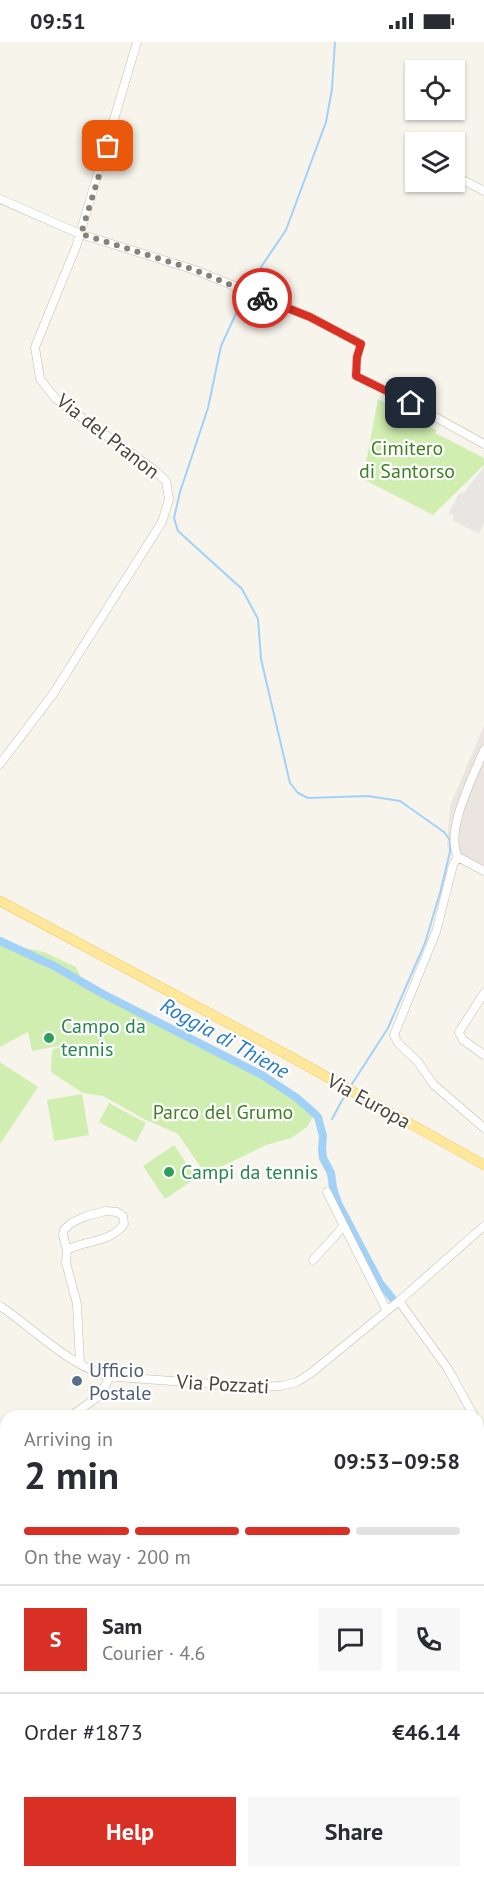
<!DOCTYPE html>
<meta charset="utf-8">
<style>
body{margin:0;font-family:"PT Sans",sans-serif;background:#f7f7f7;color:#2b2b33;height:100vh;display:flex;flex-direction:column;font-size:22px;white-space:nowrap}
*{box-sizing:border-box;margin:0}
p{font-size:20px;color:#7c7c81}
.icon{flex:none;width:33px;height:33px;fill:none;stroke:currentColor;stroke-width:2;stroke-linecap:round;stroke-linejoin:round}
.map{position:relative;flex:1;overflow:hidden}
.sheet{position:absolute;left:0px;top:1368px;width:484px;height:468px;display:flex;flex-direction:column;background:#fff;border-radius:18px 18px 0 0;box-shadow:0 2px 4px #0004}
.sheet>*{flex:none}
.buttons{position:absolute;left:405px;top:18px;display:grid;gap:12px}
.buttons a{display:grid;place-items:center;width:60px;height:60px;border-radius:0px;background:#fff;box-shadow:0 2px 4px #0004;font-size:30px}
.pin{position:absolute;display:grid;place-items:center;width:51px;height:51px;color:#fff;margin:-26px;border-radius:12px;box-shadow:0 3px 9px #0006}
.courier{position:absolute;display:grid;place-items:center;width:60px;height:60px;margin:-30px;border:4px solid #d93025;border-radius:50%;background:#fff;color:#222;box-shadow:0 2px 8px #0007}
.head em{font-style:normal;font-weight:700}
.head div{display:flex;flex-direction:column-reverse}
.head{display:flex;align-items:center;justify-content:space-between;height:102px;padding:0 24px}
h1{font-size:39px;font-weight:700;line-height:45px}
.bar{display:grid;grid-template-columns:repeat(4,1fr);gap:9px 6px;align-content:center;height:72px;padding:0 24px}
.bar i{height:8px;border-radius:4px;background:#e1e1e2}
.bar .selected{background:#d93025}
.bar p{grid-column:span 4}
.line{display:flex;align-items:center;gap:15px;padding:0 24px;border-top:2px solid #e1e1e2}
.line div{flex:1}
.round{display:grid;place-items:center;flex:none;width:63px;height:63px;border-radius:0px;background:#f7f7f7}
.button{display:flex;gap:12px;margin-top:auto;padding:12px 24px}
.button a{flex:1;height:69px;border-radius:0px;background:#d93025;color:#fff;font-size:24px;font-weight:700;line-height:69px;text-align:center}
.button a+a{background:#f7f7f7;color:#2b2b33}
.status{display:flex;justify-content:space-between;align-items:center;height:42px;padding:0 30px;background:#fff;direction:ltr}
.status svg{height:16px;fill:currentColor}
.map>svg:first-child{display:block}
.industrial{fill:#eae5df}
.green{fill:#d0eeb0}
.parking{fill:#e8e6e2}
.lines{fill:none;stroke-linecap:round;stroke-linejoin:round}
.stream{stroke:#a2d1f8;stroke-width:2}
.canal{stroke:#a2d1f8;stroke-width:8}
.minor-casing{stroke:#c4bcac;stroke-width:9}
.major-casing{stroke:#f0cb5f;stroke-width:10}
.minor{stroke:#fff;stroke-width:8}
.major{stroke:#ffe79b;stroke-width:9}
.done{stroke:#888276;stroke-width:6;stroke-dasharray:0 10.8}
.route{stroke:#d93025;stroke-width:8}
.leisure-dot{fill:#2e9e5b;stroke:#fff;stroke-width:2}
.service-dot{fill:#5c6f8a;stroke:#fff;stroke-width:2}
.labels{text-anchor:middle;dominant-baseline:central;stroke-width:4.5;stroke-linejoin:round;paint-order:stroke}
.street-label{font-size:20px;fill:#4c4537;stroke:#fff}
.park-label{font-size:20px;fill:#418022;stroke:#fff}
.leisure-label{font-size:20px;fill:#27864d;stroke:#fff;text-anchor:start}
.service-label{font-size:20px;fill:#4e5e75;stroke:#fff;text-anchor:start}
.water-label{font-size:21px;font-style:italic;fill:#237ac5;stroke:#fff}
</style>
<div class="status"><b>09:51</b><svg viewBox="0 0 49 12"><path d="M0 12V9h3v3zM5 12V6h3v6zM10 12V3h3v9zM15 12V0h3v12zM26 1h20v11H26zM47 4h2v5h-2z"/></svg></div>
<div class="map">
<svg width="484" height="1836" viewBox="0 0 484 1836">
<rect width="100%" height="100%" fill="#f7f4eb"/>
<path class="industrial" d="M 484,684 L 484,828 L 447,804 L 450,764 Z"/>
<path class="green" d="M 378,357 L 391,364 L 390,368 L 412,379 L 415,376 L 436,388 L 435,391 L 484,416 L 484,423 L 433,473 L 363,437 Z
M 0,901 L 44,910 L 76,925 L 85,944 L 184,997 L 191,995 L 231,1021 L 248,1026 L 285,1048 L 314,1072 L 308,1084 L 291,1096 L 266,1103 L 223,1124 L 204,1130 L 178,1092 L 146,1078 L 103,1054 L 83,1051 L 51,1030 L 52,1008 L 64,1003 L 32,1009 L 28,990 L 0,1005 Z
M 0,1020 L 38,1045 L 0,1102 Z
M 82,1052 L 89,1093 L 54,1099 L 47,1058 Z
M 109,1061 L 146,1081 L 136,1100 L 99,1080 Z
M 174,1103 L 196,1136 L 165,1157 L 143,1124 Z"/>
<path class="parking" d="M 484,425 L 484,481 L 479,492 L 452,478 L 454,474 L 449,471 L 459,451 L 464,451 Z"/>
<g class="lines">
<path class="stream" d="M 247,246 L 286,188 L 326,80 L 332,47 L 335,0
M 245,252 L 221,304 L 208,366 L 180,450 L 174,476 L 178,489 L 242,547 L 258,577 L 261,617 L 290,741 L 298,751 L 308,756 L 368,754 L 400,759 L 444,790 L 450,798 L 450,810 L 440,851 L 425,901 L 388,986 L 352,1042
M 332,1077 L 345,1053"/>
<path class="canal" d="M 0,899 L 54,924 L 103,952 L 262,1033 L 297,1056 L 314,1071 L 318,1075 L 323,1094 L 322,1107 L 323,1116 L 331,1131 L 333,1146 L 338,1161 L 380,1241 L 392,1256"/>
<defs>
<path id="minor" d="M 463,138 L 484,149
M 0,157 L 80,192 L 195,228 L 310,275 L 361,302 L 357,315 L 356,334 L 392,351 L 484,402
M 0,722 L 53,652 L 162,480 L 169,457 L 166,439 L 153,427 L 56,357 L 40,337 L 35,305 L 76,205 L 137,0
M 458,815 L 453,823 L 436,890 L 394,993 L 398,1001 L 418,1020 L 433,1042 L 484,1086
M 458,815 C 444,789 474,733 484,708
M 458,815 L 484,829
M 484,951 L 459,990 L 463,998 L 484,1013
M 327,1150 L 344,1184
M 67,1208 C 85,1198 111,1201 124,1182 L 123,1174 L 117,1170 L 106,1169 L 86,1174 L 71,1181 L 64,1188 L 63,1193 L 67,1208 L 66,1221 L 77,1262 L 80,1322
M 313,1218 L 344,1184 L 387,1269
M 399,1259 L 448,1327 L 474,1374
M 0,1264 C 35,1287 74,1330 117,1335 L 255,1345 L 281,1344 L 297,1340 L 311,1331 L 399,1259 L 484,1184
M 71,1374 L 99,1354 L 110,1335
M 478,1382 L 484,1392
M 0,1409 L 6,1410
M 0,1427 L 6,1433
M 478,1503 L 484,1505
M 478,1537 L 484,1518
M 0,1589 L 6,1595
M 478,1591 L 484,1603
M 478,1768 L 484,1770
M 46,1830 L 49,1836
M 285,1830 L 297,1833 L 324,1830
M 339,1830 L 340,1836
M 415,1830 L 426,1836
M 218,1836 L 235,1830"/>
<path id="major" d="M 0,859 L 293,1016 L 484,1123"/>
</defs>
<use href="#minor" class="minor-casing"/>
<use href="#major" class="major-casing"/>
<use href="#minor" class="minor"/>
<use href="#major" class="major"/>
</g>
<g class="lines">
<path class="done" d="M 108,104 L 81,192 L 195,228 L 262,256"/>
<path class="route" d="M 262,256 L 310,275 L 361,302 L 357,315 L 356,334 L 411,361"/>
</g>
<g class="leisure-dot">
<circle cx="49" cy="996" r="6"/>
<circle cx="169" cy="1130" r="6"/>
</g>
<circle class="service-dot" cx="77" cy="1339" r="6"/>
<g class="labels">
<g class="street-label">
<text transform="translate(108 394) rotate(38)">Via del Pranon</text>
<text transform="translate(369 1059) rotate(29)">Via Europa</text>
<text transform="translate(223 1342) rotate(3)">Via Pozzati</text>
</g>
<g class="park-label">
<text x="407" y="406">Cimitero<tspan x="407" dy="23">di Santorso</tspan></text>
<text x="223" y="1070">Parco del Grumo</text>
</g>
<g class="leisure-label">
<text x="61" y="984">Campo da<tspan x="61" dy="23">tennis</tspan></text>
<text x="181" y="1130">Campi da tennis</text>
</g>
<g class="service-label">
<text x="89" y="1328">Ufficio<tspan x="89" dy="23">Postale</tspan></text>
</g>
<g class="water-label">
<text transform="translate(225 996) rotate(29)">Roggia di Thiene</text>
</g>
</g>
</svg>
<div class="buttons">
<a><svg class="icon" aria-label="locate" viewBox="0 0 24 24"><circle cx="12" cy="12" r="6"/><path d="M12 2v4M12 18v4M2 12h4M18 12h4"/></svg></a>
<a><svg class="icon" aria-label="layers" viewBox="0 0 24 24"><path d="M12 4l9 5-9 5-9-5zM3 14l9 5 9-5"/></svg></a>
</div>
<div class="pin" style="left:108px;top:104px;background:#ea580c"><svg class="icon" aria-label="bag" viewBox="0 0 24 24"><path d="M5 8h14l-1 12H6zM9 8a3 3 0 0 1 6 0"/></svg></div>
<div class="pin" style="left:411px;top:361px;background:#1f2937"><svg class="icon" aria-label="home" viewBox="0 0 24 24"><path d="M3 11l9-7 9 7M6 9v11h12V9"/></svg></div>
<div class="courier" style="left:262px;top:256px"><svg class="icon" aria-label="bike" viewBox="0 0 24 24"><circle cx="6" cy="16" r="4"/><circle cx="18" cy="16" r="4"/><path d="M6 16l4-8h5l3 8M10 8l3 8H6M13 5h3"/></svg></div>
<section class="sheet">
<div class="head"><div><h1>2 min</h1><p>Arriving in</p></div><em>09:53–09:58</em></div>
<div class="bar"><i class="selected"></i><i class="selected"></i><i class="selected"></i><i></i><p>On the way · 200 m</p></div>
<div class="line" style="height:108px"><b class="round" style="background:#d93025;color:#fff">S</b><div><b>Sam</b><p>Courier · 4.6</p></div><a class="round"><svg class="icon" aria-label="chat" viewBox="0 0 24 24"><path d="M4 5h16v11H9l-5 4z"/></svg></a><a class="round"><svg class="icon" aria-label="phone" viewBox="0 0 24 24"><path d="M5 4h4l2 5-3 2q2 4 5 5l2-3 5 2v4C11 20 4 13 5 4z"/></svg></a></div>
<div class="line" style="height:78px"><div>Order #1873</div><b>€46.14</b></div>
<div class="button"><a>Help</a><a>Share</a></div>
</section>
</div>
